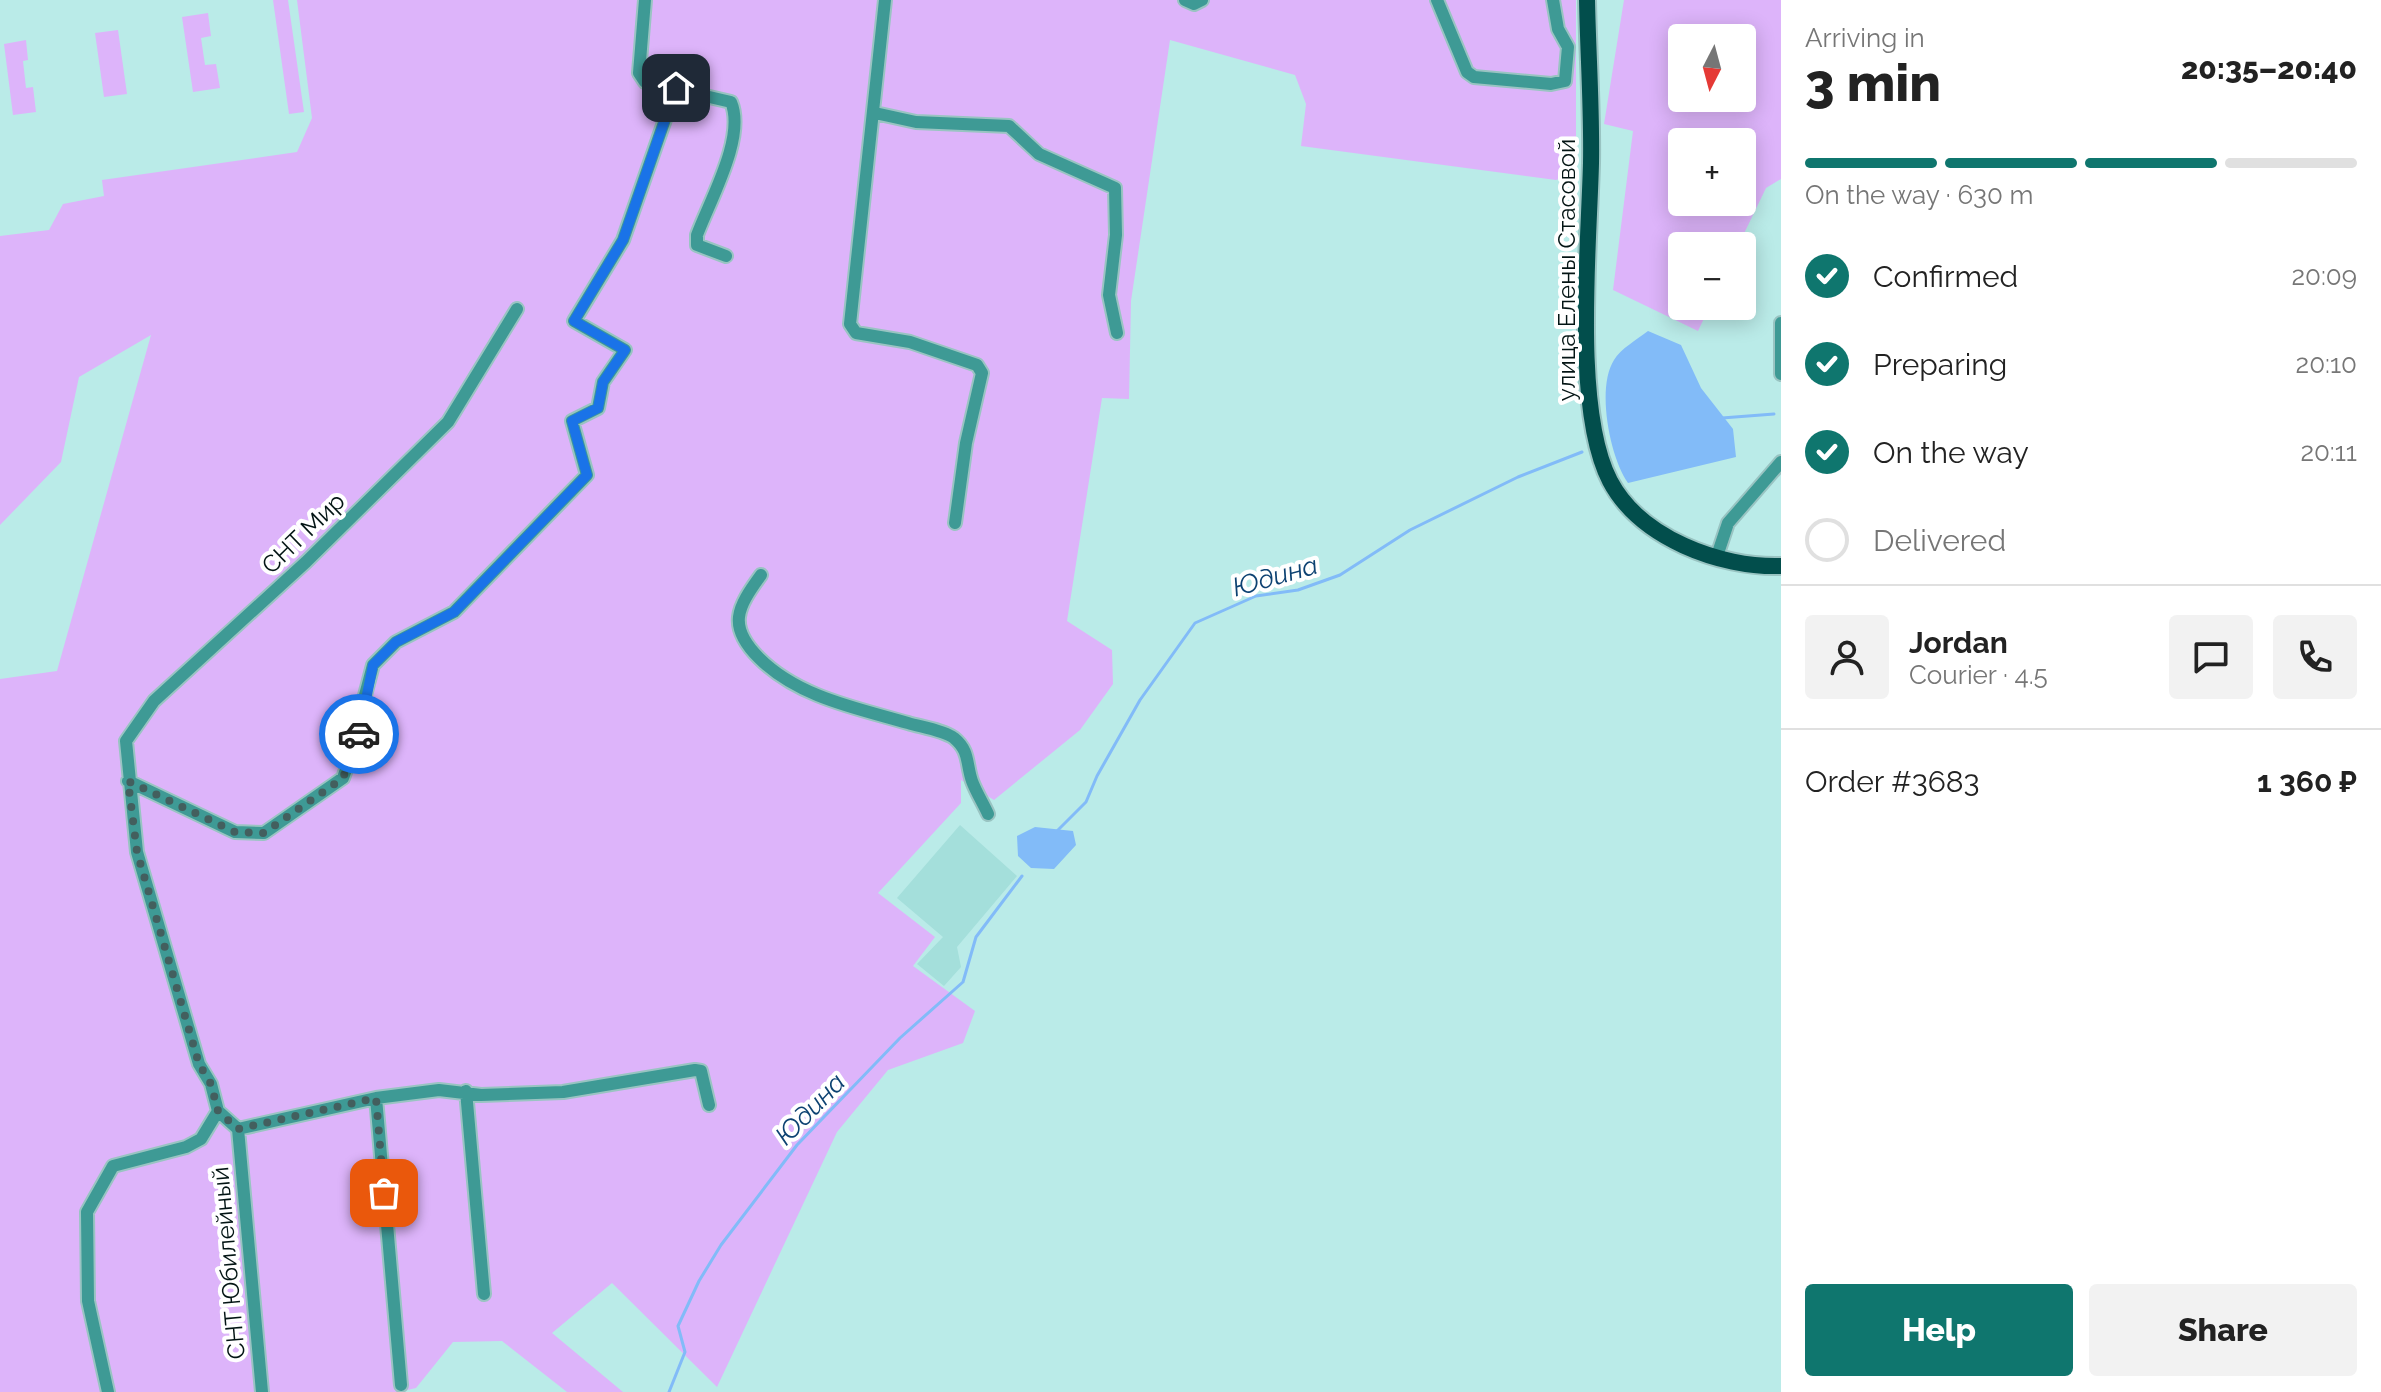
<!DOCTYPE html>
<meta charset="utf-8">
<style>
body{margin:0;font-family:Raleway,sans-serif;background:#f2f2f2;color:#222;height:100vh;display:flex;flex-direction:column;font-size:30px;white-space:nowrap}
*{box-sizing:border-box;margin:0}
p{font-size:26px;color:#767676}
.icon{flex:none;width:44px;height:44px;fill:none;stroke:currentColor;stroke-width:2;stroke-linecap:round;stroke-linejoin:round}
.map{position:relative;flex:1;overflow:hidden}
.panel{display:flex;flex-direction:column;background:#fff;width:600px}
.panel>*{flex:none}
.needle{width:52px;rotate:186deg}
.buttons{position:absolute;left:1668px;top:24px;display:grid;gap:16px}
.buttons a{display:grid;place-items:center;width:88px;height:88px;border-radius:8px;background:#fff;box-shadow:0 4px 20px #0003;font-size:40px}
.pin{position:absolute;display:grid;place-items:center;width:68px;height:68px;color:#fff;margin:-34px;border-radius:16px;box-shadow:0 4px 12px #0006}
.courier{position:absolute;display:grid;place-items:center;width:80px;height:80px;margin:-40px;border:6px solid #1a73e8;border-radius:50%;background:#fff;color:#222;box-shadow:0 2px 10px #0007}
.head em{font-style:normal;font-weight:800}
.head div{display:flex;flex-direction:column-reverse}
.head{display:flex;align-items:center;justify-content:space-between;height:136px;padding:0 24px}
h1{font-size:52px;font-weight:800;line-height:60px}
.bar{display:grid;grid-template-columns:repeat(4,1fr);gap:12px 8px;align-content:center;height:96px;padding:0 24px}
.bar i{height:10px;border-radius:6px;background:#e0e0e0}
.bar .active{background:#0f766e}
.bar p{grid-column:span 4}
.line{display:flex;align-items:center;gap:20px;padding:0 24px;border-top:2px solid #e0e0e0}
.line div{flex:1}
.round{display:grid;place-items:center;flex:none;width:84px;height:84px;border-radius:8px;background:#f2f2f2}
ol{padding:0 24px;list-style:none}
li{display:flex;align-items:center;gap:24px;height:88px}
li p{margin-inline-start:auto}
li .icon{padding:8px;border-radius:50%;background:#0f766e;color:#fff;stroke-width:4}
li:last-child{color:#767676}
li i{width:44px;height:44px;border:4px solid #e0e0e0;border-radius:50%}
.action{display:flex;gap:16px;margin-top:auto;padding:16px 24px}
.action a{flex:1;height:92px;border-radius:8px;background:#0f766e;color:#fff;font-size:32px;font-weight:800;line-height:92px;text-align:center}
.action a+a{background:#f2f2f2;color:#222}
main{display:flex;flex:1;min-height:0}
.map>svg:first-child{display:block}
.built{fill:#a4dfdb}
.green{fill:#ddb4fa;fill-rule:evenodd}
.water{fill:#82bbf8}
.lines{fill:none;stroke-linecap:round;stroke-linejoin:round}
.stream{stroke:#82bbf8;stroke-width:3}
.minor-casing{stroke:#99c4c2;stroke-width:16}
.major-casing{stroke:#99c4c2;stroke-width:20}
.minor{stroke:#3e9a95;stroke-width:12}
.major{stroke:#024e4c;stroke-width:16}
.done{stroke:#435f5e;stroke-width:8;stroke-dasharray:0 14.4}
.route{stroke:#1a73e8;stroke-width:10}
.labels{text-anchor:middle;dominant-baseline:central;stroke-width:8;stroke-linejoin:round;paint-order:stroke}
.street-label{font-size:24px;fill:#031414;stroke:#fff}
.water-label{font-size:26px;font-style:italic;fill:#0d4272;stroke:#fff}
</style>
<main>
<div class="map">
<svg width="1781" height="1392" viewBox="0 0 1781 1392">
<rect width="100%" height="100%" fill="#baebe8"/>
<path class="built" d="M 960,825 L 1017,876 L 957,947 L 961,967 L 944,986 L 917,964 L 943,937 L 897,898 Z"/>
<path class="green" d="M 273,0 L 288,0 L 304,112 L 289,114 Z
M 297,0 L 1576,0 L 1576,172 L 1556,180 L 1301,146 L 1306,104 L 1295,75 L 1170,40 L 1131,301 L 1129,399 L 1102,398 L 1067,621 L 1112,650 L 1113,684 L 1080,730 L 994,800 L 961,780 L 961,803 L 878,893 L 935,937 L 913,966 L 975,1011 L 963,1043 L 888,1070 L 837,1132 L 717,1387 L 612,1283 L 552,1333 L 623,1392 L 567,1392 L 502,1341 L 453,1342 L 416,1388 L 399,1392 L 0,1392 L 0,679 L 57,671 L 151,335 L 79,377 L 61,462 L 0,525 L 0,236 L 49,230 L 63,204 L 104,196 L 102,180 L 297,152 L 312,118 Z
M 1624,0 L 1781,0 L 1781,179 L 1766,188 L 1738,246 L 1682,246 L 1682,306 L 1710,306 L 1698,331 L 1613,290 L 1633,131 L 1604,124 ZM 1682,38 L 1742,38 L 1742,98 L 1682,98 ZM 1682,142 L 1742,142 L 1742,202 L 1682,202 Z
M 208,13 L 211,36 L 201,38 L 205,65 L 216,64 L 220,88 L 193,92 L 182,17 Z
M 118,30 L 127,94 L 104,97 L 95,33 Z
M 26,40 L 28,60 L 23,61 L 26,88 L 33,87 L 36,112 L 13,115 L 4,44 Z"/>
<path class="water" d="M 1648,331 L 1681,345 L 1701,388 L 1733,429 L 1736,457 L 1628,483 C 1610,458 1596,388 1614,360 C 1620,349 1638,339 1648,331 Z
M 1035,827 L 1073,831 L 1076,845 L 1054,869 L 1031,868 L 1018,856 L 1017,836 Z"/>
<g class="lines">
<path class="stream" d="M 1722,418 L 1774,414
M 1056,832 L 1086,802 L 1097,776 L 1140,700 L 1195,623 L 1256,596 L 1298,590 L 1340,575 L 1410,530 L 1518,477 L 1582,452
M 669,1392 L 685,1352 L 678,1326 L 699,1281 L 721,1245 L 797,1145 L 900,1038 L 963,982 L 976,937 L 1022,876"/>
<defs>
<path id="minor" d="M 645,0 L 639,73 L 645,82 L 731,102 C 746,137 710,200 697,235 L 697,245 L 726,256
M 885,0 L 850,324 L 856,333 L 910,342 L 977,365 L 982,373 L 966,443 L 955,523
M 1185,0 L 1194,4 L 1202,0
M 1437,0 L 1467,72 L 1474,77 L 1551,84 L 1565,81 L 1568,47 L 1558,29 L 1553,0
M 875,113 L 916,122 L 1009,126 L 1039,154 L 1115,188 L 1116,235 L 1109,295 L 1117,333
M 1781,323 L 1781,374
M 1717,556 L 1728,523 L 1781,462
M 761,575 C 737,608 727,626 759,658 C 798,697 856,708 908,723 C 921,727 943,730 954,738 C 970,751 966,764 972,781 C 976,792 983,803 988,814
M 128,781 L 235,832 L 264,833 L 343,778 L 364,719 L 364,699 L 373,665 L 396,642 L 454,612 L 587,475 L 572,421 L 598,408 L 603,382 L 625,350 L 574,321 L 623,240 L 676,88
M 466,1091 L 484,1294
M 376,1098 L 401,1385
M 218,1111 L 211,1084 L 199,1064 L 137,852 L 126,741 L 154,701 L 306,562 L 448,422 L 517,309
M 218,1111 L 238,1129 L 376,1098 L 439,1090 L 481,1095 L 563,1092 L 695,1070 L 701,1071 L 709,1105
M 238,1129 L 262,1392
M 108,1392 L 88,1301 L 87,1212 L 113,1166 L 186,1147 L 201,1139 L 218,1111"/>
<path id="major" d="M 1587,0 C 1588,54 1592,109 1591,163 C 1589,246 1573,410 1610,481 C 1640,538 1720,568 1781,566"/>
</defs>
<use href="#minor" class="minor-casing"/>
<use href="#major" class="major-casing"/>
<use href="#minor" class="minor"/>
<use href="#major" class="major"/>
</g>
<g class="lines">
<path class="done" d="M 359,734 L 343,778 L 264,833 L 235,832 L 128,781 L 137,852 L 199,1064 L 211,1084 L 218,1111 L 238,1129 L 376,1098 L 384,1193"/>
<path class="route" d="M 359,734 L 373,665 L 396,642 L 454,612 L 587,475 L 572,421 L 598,408 L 603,382 L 625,350 L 574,321 L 623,240 L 676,88"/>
</g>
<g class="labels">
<g class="street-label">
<text transform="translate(1566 270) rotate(-90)">улица Елены Стасовой</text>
<text transform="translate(303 533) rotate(-44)">СНТ Мир</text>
<text transform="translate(228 1263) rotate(-95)">СНТ Юбилейный</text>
</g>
<g class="water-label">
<text transform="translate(1275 576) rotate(-16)">Юдина</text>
<text transform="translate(810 1109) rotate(-46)">Юдина</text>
</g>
</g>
</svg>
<div class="buttons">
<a><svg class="needle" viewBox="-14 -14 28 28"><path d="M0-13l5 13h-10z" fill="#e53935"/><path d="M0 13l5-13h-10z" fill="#767676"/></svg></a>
<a>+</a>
<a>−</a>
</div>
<div class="pin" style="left:384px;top:1193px;background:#ea580c"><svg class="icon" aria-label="bag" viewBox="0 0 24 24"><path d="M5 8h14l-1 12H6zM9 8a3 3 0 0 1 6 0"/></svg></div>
<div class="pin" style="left:676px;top:88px;background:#1f2937"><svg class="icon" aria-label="home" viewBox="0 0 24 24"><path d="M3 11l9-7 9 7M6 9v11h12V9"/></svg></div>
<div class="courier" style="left:359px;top:734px"><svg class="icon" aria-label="car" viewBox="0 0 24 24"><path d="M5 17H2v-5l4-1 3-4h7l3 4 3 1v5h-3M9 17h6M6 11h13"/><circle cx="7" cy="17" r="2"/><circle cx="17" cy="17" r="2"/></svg></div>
</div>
<section class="panel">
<div class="head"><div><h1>3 min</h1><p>Arriving in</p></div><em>20:35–20:40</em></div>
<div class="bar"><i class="active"></i><i class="active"></i><i class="active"></i><i></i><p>On the way · 630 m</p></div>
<ol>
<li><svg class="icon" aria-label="check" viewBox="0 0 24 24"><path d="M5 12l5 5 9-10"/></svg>Confirmed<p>20:09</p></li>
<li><svg class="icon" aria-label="check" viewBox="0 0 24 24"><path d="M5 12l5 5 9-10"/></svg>Preparing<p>20:10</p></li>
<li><svg class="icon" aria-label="check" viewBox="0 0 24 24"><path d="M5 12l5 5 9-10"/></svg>On the way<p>20:11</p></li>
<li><i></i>Delivered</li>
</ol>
<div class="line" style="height:144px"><a class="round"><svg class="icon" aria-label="person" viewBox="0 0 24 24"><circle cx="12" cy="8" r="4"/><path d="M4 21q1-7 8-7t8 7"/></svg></a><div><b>Jordan</b><p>Courier · 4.5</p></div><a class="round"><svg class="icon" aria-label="chat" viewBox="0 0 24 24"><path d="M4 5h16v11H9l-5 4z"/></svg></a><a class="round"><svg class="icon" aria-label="phone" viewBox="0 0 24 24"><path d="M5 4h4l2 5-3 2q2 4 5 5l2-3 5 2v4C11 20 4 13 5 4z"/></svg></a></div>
<div class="line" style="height:104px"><div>Order #3683</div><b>1 360 ₽</b></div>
<div class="action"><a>Help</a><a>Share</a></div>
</section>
</main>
